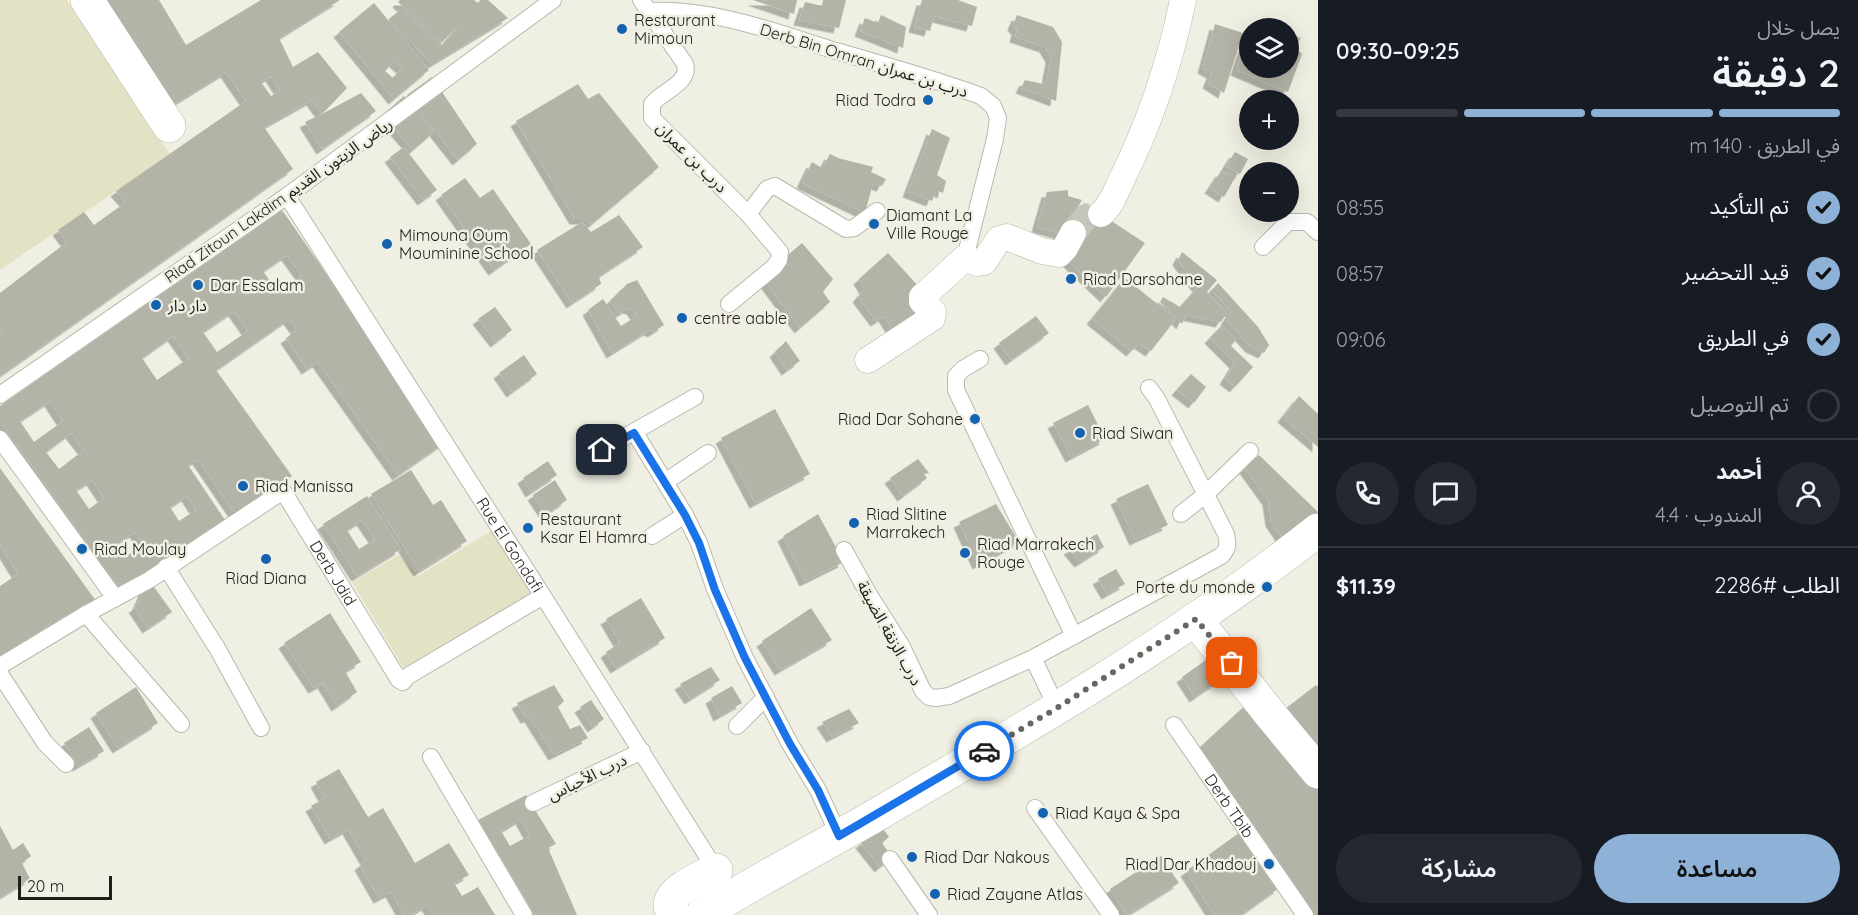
<!DOCTYPE html>
<html lang="ar">
<meta charset="utf-8">
<style>
body{margin:0;font-family:Quicksand,"Noto Sans Arabic",sans-serif;background:#242831;color:#f1f3f6;direction:rtl;height:100vh;display:flex;flex-direction:column;font-size:22px;white-space:nowrap}
*{box-sizing:border-box;margin:0}
p{font-size:20px;color:#9ea1a6}
.icon{flex:none;width:33px;height:33px;fill:none;stroke:currentColor;stroke-width:2;stroke-linecap:round;stroke-linejoin:round}
.map{position:relative;flex:1;overflow:hidden;direction:ltr}
.panel{display:flex;flex-direction:column;background:#171b24;width:540px}
.panel>*{flex:none}
.buttons{position:absolute;left:1239px;top:18px;display:grid;gap:12px}
.buttons a{display:grid;place-items:center;width:60px;height:60px;border-radius:50%;background:#171b24;box-shadow:0 6px 24px #0002;font-size:30px}
.scale{position:absolute;left:18px;bottom:15px;width:94px;box-sizing:border-box;padding-left:6px;border:3px solid #1f1e1a;border-top:0;font-size:16px;line-height:21px;white-space:nowrap;color:#1f1e1a;-webkit-text-stroke:4px #f0efe3;paint-order:stroke}
.pin{position:absolute;display:grid;place-items:center;width:51px;height:51px;color:#fff;margin:-26px;border-radius:12px;box-shadow:0 3px 9px #0006}
.courier{position:absolute;display:grid;place-items:center;width:60px;height:60px;margin:-30px;border:4px solid #1a73e8;border-radius:50%;background:#fff;color:#222;box-shadow:0 2px 8px #0007}
.overview em{font-style:normal;font-weight:600}
.overview div{display:flex;flex-direction:column-reverse}
.overview{display:flex;align-items:center;justify-content:space-between;height:102px;padding:0 18px}
h1{font-size:39px;font-weight:600;line-height:45px}
.bar{display:grid;grid-template-columns:repeat(4,1fr);gap:9px 6px;align-content:center;height:72px;padding:0 18px}
.bar i{height:8px;border-radius:4px;background:#363941}
.bar .active{background:#8eb2d7}
.bar p{grid-column:span 4}
.line{display:flex;align-items:center;gap:15px;padding:0 18px;border-top:2px solid #363941}
.line div{flex:1}
.round{display:grid;place-items:center;flex:none;width:63px;height:63px;border-radius:32px;background:#242831}
ol{padding:0 18px;list-style:none}
li{display:flex;align-items:center;gap:18px;height:66px}
li p{margin-inline-start:auto}
li .icon{padding:6px;border-radius:50%;background:#8eb2d7;color:#111;stroke-width:4}
li:last-child{color:#9ea1a6}
li i{width:33px;height:33px;border:3px solid #363941;border-radius:50%}
.action{display:flex;gap:12px;margin-top:auto;padding:12px 18px}
.action a{flex:1;height:69px;border-radius:36px;background:#8eb2d7;color:#111;font-size:24px;font-weight:600;line-height:69px;text-align:center}
.action a+a{background:#242831;color:#f1f3f6}
main{display:flex;flex:1;min-height:0}
.map>svg:first-child{display:block}
.green{fill:#e4e2c5}
.building{fill:#b4b3a8;fill-rule:evenodd;filter:url(#shadow)}
.lines{fill:none;stroke-linecap:round;stroke-linejoin:round}
.pedestrian-tunnel{stroke:#c6c5bb;stroke-width:26;stroke-dasharray:26 13;stroke-linecap:butt}
.service-casing{stroke:#b9b8ac;stroke-width:18}
.pedestrian-casing{stroke:#b9b8ac;stroke-width:27}
.minor-casing{stroke:#b9b8ac;stroke-width:34}
.service{stroke:#fff;stroke-width:16}
.pedestrian{stroke:#fff;stroke-width:26}
.minor{stroke:#fff;stroke-width:33}
.done{stroke:#686760;stroke-width:6;stroke-dasharray:0 10.8}
.route{stroke:#1a73e8;stroke-width:8}
.poi-dot{fill:#1463b1;stroke:#f0efe3;stroke-width:2}
.labels{text-anchor:middle;dominant-baseline:central;stroke-width:5;stroke-linejoin:round;paint-order:stroke}
.poi-label{font-size:16px;fill:#1f1e1a;stroke:#f0efe3;text-anchor:start}
.street-label{font-size:16px;fill:#1f1e1a;stroke:#f0efe3}
</style>
<main>
<section class="panel">
<div class="overview"><div><h1>2 دقيقة</h1><p>يصل خلال</p></div><em>09:25–09:30</em></div>
<div class="bar"><i class="active"></i><i class="active"></i><i class="active"></i><i></i><p>في الطريق · 140 m</p></div>
<ol>
<li><svg class="icon" aria-label="check" viewBox="0 0 24 24"><path d="M5 12l5 5 9-10"/></svg>تم التأكيد<p>08:55</p></li>
<li><svg class="icon" aria-label="check" viewBox="0 0 24 24"><path d="M5 12l5 5 9-10"/></svg>قيد التحضير<p>08:57</p></li>
<li><svg class="icon" aria-label="check" viewBox="0 0 24 24"><path d="M5 12l5 5 9-10"/></svg>في الطريق<p>09:06</p></li>
<li><i></i>تم التوصيل</li>
</ol>
<div class="line" style="height:108px"><a class="round"><svg class="icon" aria-label="person" viewBox="0 0 24 24"><circle cx="12" cy="8" r="4"/><path d="M4 21q1-7 8-7t8 7"/></svg></a><div><b>أحمد</b><p>المندوب · 4.4</p></div><a class="round"><svg class="icon" aria-label="chat" viewBox="0 0 24 24"><path d="M4 5h16v11H9l-5 4z"/></svg></a><a class="round"><svg class="icon" aria-label="phone" viewBox="0 0 24 24"><path d="M5 4h4l2 5-3 2q2 4 5 5l2-3 5 2v4C11 20 4 13 5 4z"/></svg></a></div>
<div class="line" style="height:78px"><div>الطلب #2286</div><b>$11.39</b></div>
<div class="action"><a>مساعدة</a><a>مشاركة</a></div>
</section>
<div class="map">
<svg width="1318" height="915" viewBox="0 0 1318 915">
<defs>
<filter id="shadow"><feDropShadow dx="-5.5" dy="5.5" stdDeviation="0" flood-color="#0004"/></filter>
</defs>
<rect width="100%" height="100%" fill="#f0efe3"/>
<path class="green" d="M 0,0 L 67,0 L 170,154 L 0,270 Z
M 494,529 L 538,596 L 406,672 L 352,582 L 399,555 L 418,576 Z"/>
<path class="building" d="M 95,0 L 159,0 L 186,45 L 261,0 L 340,0 L 279,38 L 293,67 L 318,52 L 347,88 L 322,114 L 361,93 L 376,111 L 322,149 L 305,122 L 322,114 L 312,100 L 264,127 L 293,169 L 0,376 L 0,335 L 3,333 L 0,329 L 0,293 L 67,242 L 58,230 L 84,212 L 94,225 L 126,202 L 116,191 L 246,101 L 226,72 L 166,109 ZM 271,76 L 280,90 L 271,96 L 261,82 Z
M 400,0 L 474,0 L 478,3 L 480,0 L 488,0 L 508,18 L 432,64 L 389,19 L 401,9 L 442,45 L 461,23 L 442,42 L 398,2 Z
M 753,0 L 797,0 L 794,14 Z
M 823,0 L 846,0 L 839,28 L 799,20 L 805,2 L 822,6 Z
M 922,0 L 958,0 L 977,7 L 972,26 L 934,16 L 930,31 L 914,27 Z
M 374,3 L 429,70 L 394,99 L 339,32 ZM 394,61 L 402,68 L 393,78 L 385,71 Z
M 881,15 L 906,27 L 903,48 L 860,31 L 865,18 L 878,23 Z
M 1017,15 L 1053,27 L 1062,42 L 1056,101 L 1021,88 L 1025,80 L 1043,84 L 1047,80 L 1051,57 L 1045,47 L 1015,37 L 1017,30 L 1013,25 Z
M 1215,24 L 1243,33 L 1224,93 L 1208,83 L 1212,73 L 1203,68 Z
M 1249,31 L 1250,68 L 1288,68 L 1288,34 L 1301,38 L 1295,47 L 1302,54 L 1288,92 L 1236,70 Z
M 432,77 L 477,144 L 458,160 L 407,95 Z
M 578,84 L 588,99 L 599,93 L 659,167 L 592,224 L 585,219 L 575,219 L 516,121 Z
M 404,96 L 434,132 L 413,150 L 383,115 Z
M 932,129 L 950,138 L 937,175 L 946,181 L 943,193 L 936,190 L 932,201 L 908,192 Z
M 404,147 L 437,190 L 423,200 L 390,157 Z
M 1235,152 L 1248,159 L 1240,174 L 1226,166 Z
M 830,154 L 838,158 L 873,167 L 871,172 L 886,179 L 882,186 L 873,183 L 865,213 L 802,183 L 812,162 L 822,168 Z
M 1221,171 L 1236,176 L 1224,197 L 1210,188 Z
M 465,178 L 480,198 L 493,189 L 531,244 L 494,270 L 441,195 Z
M 1068,190 L 1068,196 L 1082,200 L 1062,234 L 1037,227 L 1047,192 Z
M 1084,203 L 1145,243 L 1106,297 L 1066,259 L 1068,228 Z
M 282,210 L 444,443 L 398,475 L 318,362 L 307,369 L 286,338 L 297,330 L 289,319 L 216,370 L 292,476 L 236,515 L 198,459 L 188,465 L 225,520 L 120,589 L 0,421 L 0,406 ZM 287,255 L 302,276 L 278,293 L 263,271 ZM 234,311 L 248,331 L 217,352 L 203,332 ZM 173,336 L 189,358 L 157,380 L 142,358 ZM 50,401 L 63,421 L 34,442 L 20,421 ZM 71,433 L 84,450 L 59,469 L 46,452 ZM 92,480 L 104,498 L 89,509 L 76,490 ZM 187,496 L 196,510 L 179,521 L 170,507 ZM 135,532 L 144,544 L 125,557 L 116,544 Z
M 619,215 L 643,247 L 599,276 L 601,284 L 572,303 L 537,250 L 582,222 L 591,232 Z
M 802,243 L 833,279 L 823,292 L 830,302 L 800,328 L 762,277 Z
M 1182,252 L 1217,280 L 1207,292 L 1227,313 L 1221,322 L 1186,315 L 1182,324 L 1160,302 L 1163,297 L 1180,307 L 1198,287 L 1178,260 Z
M 888,253 L 932,301 L 894,332 L 884,316 L 876,321 L 858,297 L 865,289 L 859,279 Z
M 1125,278 L 1176,319 L 1151,351 L 1139,343 L 1132,351 L 1092,319 Z
M 637,280 L 664,325 L 653,332 L 649,330 L 612,353 L 588,310 L 603,299 L 621,326 L 637,316 L 632,309 L 628,308 L 619,314 L 610,301 L 627,284 Z
M 1218,283 L 1258,327 L 1269,345 L 1264,353 L 1251,347 L 1226,320 L 1231,312 L 1212,290 Z
M 495,307 L 512,330 L 496,342 L 478,319 Z
M 1036,316 L 1049,333 L 1011,360 L 999,343 Z
M 1222,325 L 1236,340 L 1231,346 L 1253,367 L 1235,387 L 1225,379 L 1235,363 L 1210,338 Z
M 786,341 L 800,361 L 787,370 L 775,352 Z
M 524,355 L 537,374 L 512,392 L 499,373 Z
M 1191,374 L 1206,387 L 1194,403 L 1177,390 Z
M 1299,396 L 1318,414 L 1318,447 L 1283,417 Z
M 1088,405 L 1105,439 L 1071,457 L 1053,423 Z
M 775,409 L 810,474 L 755,503 L 721,438 Z
M 1259,455 L 1318,512 L 1318,523 L 1288,546 L 1271,521 L 1268,500 L 1245,468 Z
M 918,459 L 929,473 L 924,474 L 927,478 L 903,496 L 890,478 Z
M 548,461 L 557,475 L 531,492 L 523,478 Z
M 0,468 L 96,601 L 51,623 L 0,658 L 0,586 L 18,574 L 0,545 Z
M 411,470 L 433,505 L 441,500 L 467,541 L 419,571 L 371,494 Z
M 555,480 L 567,500 L 546,514 L 533,495 Z
M 1148,484 L 1168,525 L 1135,540 L 1116,499 Z
M 367,496 L 401,549 L 357,576 L 323,524 ZM 362,520 L 375,539 L 359,549 L 347,530 Z
M 996,504 L 1019,542 L 978,564 L 959,522 Z
M 818,514 L 844,562 L 805,581 L 783,536 Z
M 1097,534 L 1104,547 L 1080,562 L 1069,549 Z
M 1116,569 L 1125,584 L 1107,594 L 1098,579 Z
M 149,580 L 172,612 L 148,628 L 134,607 L 137,606 Z
M 641,598 L 665,638 L 616,668 L 606,652 L 620,643 L 606,619 Z
M 811,608 L 832,640 L 780,670 L 762,641 Z
M 330,613 L 361,662 L 345,671 L 357,692 L 337,706 L 323,683 L 314,688 L 284,643 Z
M 1213,655 L 1227,675 L 1195,697 L 1182,677 Z
M 711,667 L 720,680 L 690,699 L 680,684 Z
M 554,685 L 564,701 L 558,707 L 570,729 L 580,725 L 588,738 L 554,755 L 530,717 L 526,718 L 517,703 Z
M 1316,685 L 1318,687 L 1318,752 L 1285,709 Z
M 732,686 L 742,703 L 719,716 L 711,698 Z
M 136,687 L 158,723 L 118,748 L 96,713 Z
M 591,700 L 604,719 L 593,727 L 580,707 Z
M 1250,701 L 1318,787 L 1318,915 L 1313,915 L 1199,748 Z
M 849,709 L 859,723 L 832,737 L 822,722 Z
M 89,727 L 104,751 L 78,766 L 64,743 Z
M 339,769 L 368,817 L 383,808 L 415,863 L 449,843 L 469,875 L 454,883 L 462,896 L 478,887 L 495,915 L 433,915 L 427,905 L 411,915 L 404,915 L 391,892 L 379,898 L 360,865 L 366,860 L 348,829 L 330,839 L 311,806 L 325,798 L 316,782 Z
M 526,795 L 556,844 L 548,848 L 577,915 L 535,915 L 478,820 ZM 521,819 L 530,835 L 510,846 L 501,831 Z
M 876,819 L 889,837 L 882,843 L 892,857 L 880,867 L 861,843 L 869,837 Z
M 0,826 L 13,850 L 23,843 L 31,856 L 22,863 L 30,879 L 0,897 Z
M 1239,833 L 1279,888 L 1241,915 L 1214,915 L 1186,871 Z
M 1161,856 L 1179,883 L 1127,915 L 1110,889 Z"/>
<g class="lines">
<path class="pedestrian-tunnel" d="M 1073,233 L 1086,217 L 1101,214"/>
<defs>
<g id="service">
<path d="M 641,0 L 685,64 C 691,83 662,91 652,104 L 652,118 L 748,214 L 780,252 L 779,260 L 774,267 L 729,304"/>
<path d="M 649,11 C 713,8 775,32 836,51 C 885,65 934,79 981,96 L 993,106 L 998,118 L 995,139 L 965,258"/>
<path id="s1" d="M 287,196 L 543,596 L 719,875"/>
<path d="M 748,214 L 767,189 L 775,186 L 846,229 L 854,228 L 877,211"/>
<path d="M 1263,247 L 1288,222 L 1307,222 L 1318,232"/>
<path d="M 980,359 L 963,369 L 956,376 L 956,390 L 1074,636"/>
<path d="M 0,395 L 287,196 L 553,0"/>
<path d="M 635,433 L 685,515 L 699,543 L 715,589 L 745,658 L 790,744 L 818,790 L 839,836"/>
<path d="M 0,439 L 115,598"/>
<path d="M 586,459 L 695,397"/>
<path d="M 665,482 L 708,453"/>
<path d="M 1181,514 L 1205,495 L 1250,451"/>
<path d="M 652,536 L 685,515"/>
<path d="M 844,550 L 868,593 L 901,645 L 923,691 L 929,697 L 936,698 L 949,696 L 1033,658 L 1221,556 C 1229,548 1228,544 1226,534 L 1157,399 L 1149,388"/>
<path d="M 166,567 L 217,648 L 261,728"/>
<path d="M 86,614 L 181,724"/>
<path d="M 1033,658 L 1057,708"/>
<path id="s2" d="M 0,666 L 86,614 L 149,580 L 283,491 L 399,680 L 403,682 L 408,676 L 543,596"/>
<path d="M 0,674 L 45,743 L 66,764"/>
<path id="s3" d="M 1174,725 L 1305,915"/>
<path d="M 737,726 L 766,697"/>
<path d="M 431,757 L 524,915"/>
<path d="M 533,803 L 642,751"/>
<path d="M 1035,808 L 1111,915"/>
<path d="M 890,859 L 929,915"/>
</g>
<path id="pedestrian" d="M 1101,214 C 1110,207 1115,194 1120,183 C 1149,125 1170,63 1183,0
M 868,360 L 932,318 L 933,312 L 922,301 L 922,297 L 965,258 L 978,263 L 984,262 L 999,239 L 1007,237 L 1042,251 L 1059,254 L 1065,248 L 1073,233"/>
<path id="minor" d="M 87,0 L 169,126
M 1195,619 L 1270,714 L 1318,772
M 674,915 C 673,912 671,909 670,906 C 669,890 705,876 716,870
M 702,915 C 755,881 810,853 864,822 C 1019,732 1177,641 1318,530"/>
</defs>
<use href="#service" class="service-casing"/>
<use href="#pedestrian" class="pedestrian-casing"/>
<use href="#minor" class="minor-casing"/>
<use href="#service" class="service"/>
<use href="#pedestrian" class="pedestrian"/>
<use href="#minor" class="minor"/>
</g>
<g class="lines">
<path class="done" d="M 984,751 L 1057,708 L 1196,619 L 1232,663"/>
<path class="route" d="M 602,450 L 634,433 L 685,515 L 699,543 L 715,590 L 745,658 L 790,744 L 818,790 L 839,836 L 984,751"/>
</g>
<g class="poi-dot">
<circle cx="622" cy="29" r="6"/>
<circle cx="928" cy="100" r="6"/>
<circle cx="874" cy="224" r="6"/>
<circle cx="387" cy="244" r="6"/>
<circle cx="1071" cy="279" r="6"/>
<circle cx="198" cy="285" r="6"/>
<circle cx="156" cy="305" r="6"/>
<circle cx="682" cy="318" r="6"/>
<circle cx="975" cy="419" r="6"/>
<circle cx="1080" cy="433" r="6"/>
<circle cx="243" cy="486" r="6"/>
<circle cx="854" cy="523" r="6"/>
<circle cx="528" cy="528" r="6"/>
<circle cx="82" cy="549" r="6"/>
<circle cx="965" cy="553" r="6"/>
<circle cx="266" cy="559" r="6"/>
<circle cx="1267" cy="587" r="6"/>
<circle cx="1043" cy="813" r="6"/>
<circle cx="912" cy="857" r="6"/>
<circle cx="1269" cy="864" r="6"/>
<circle cx="935" cy="894" r="6"/>
</g>
<g class="labels">
<g class="poi-label">
<text x="634" y="20">Restaurant<tspan x="634" dy="18">Mimoun</tspan></text>
<text x="916" y="100" text-anchor="end">Riad Todra</text>
<text x="886" y="215">Diamant La<tspan x="886" dy="18">Ville Rouge</tspan></text>
<text x="399" y="235">Mimouna Oum<tspan x="399" dy="18">Mouminine School</tspan></text>
<text x="1083" y="279">Riad Darsohane</text>
<text x="210" y="285">Dar Essalam</text>
<text x="168" y="305">دار دار</text>
<text x="694" y="318">centre aable</text>
<text x="963" y="419" text-anchor="end">Riad Dar Sohane</text>
<text x="1092" y="433">Riad Siwan</text>
<text x="255" y="486">Riad Manissa</text>
<text x="866" y="514">Riad Slitine<tspan x="866" dy="18">Marrakech</tspan></text>
<text x="540" y="519">Restaurant<tspan x="540" dy="18">Ksar El Hamra</tspan></text>
<text x="977" y="544">Riad Marrakech<tspan x="977" dy="18">Rouge</tspan></text>
<text x="94" y="549">Riad Moulay</text>
<text x="266" y="578" text-anchor="middle">Riad Diana</text>
<text x="1255" y="587" text-anchor="end">Porte du monde</text>
<text x="1055" y="813">Riad Kaya &amp; Spa</text>
<text x="924" y="857">Riad Dar Nakous</text>
<text x="1257" y="864" text-anchor="end">Riad Dar Khadouj</text>
<text x="947" y="894">Riad Zayane Atlas</text>
</g>
<g class="street-label">
<text transform="translate(864 60) rotate(17)">Derb Bin Omran درب بن عمران</text>
<text transform="translate(692 157) rotate(45)">درب بن عمران</text>
<text transform="translate(278 200) rotate(-35)">Riad Zitoun Lakdim رياض الزيتون القديم</text>
<text stroke="none"><textPath href="#s1" startOffset="414">Rue El Gondafi</textPath></text>
<text stroke="none"><textPath href="#s2" startOffset="429">Derb Jdid</textPath></text>
<text transform="translate(890 633) rotate(61)">درب الزنقة الضيقة</text>
<text transform="translate(587 777) rotate(-26)">درب الأحباس</text>
<text stroke="none"><textPath href="#s3" startOffset="98">Derb Tbib</textPath></text>
</g>
</g>
</svg>
<div class="buttons">
<a><svg class="icon" aria-label="layers" viewBox="0 0 24 24"><path d="M12 4l9 5-9 5-9-5zM3 14l9 5 9-5"/></svg></a>
<a>+</a>
<a>−</a>
</div>
<div class="scale">20 m</div>
<div class="pin" style="left:1232px;top:663px;background:#ea580c"><svg class="icon" aria-label="bag" viewBox="0 0 24 24"><path d="M5 8h14l-1 12H6zM9 8a3 3 0 0 1 6 0"/></svg></div>
<div class="pin" style="left:602px;top:450px;background:#1f2937"><svg class="icon" aria-label="home" viewBox="0 0 24 24"><path d="M3 11l9-7 9 7M6 9v11h12V9"/></svg></div>
<div class="courier" style="left:984px;top:751px"><svg class="icon" aria-label="car" viewBox="0 0 24 24"><path d="M5 17H2v-5l4-1 3-4h7l3 4 3 1v5h-3M9 17h6M6 11h13"/><circle cx="7" cy="17" r="2"/><circle cx="17" cy="17" r="2"/></svg></div>
</div>
</main>
